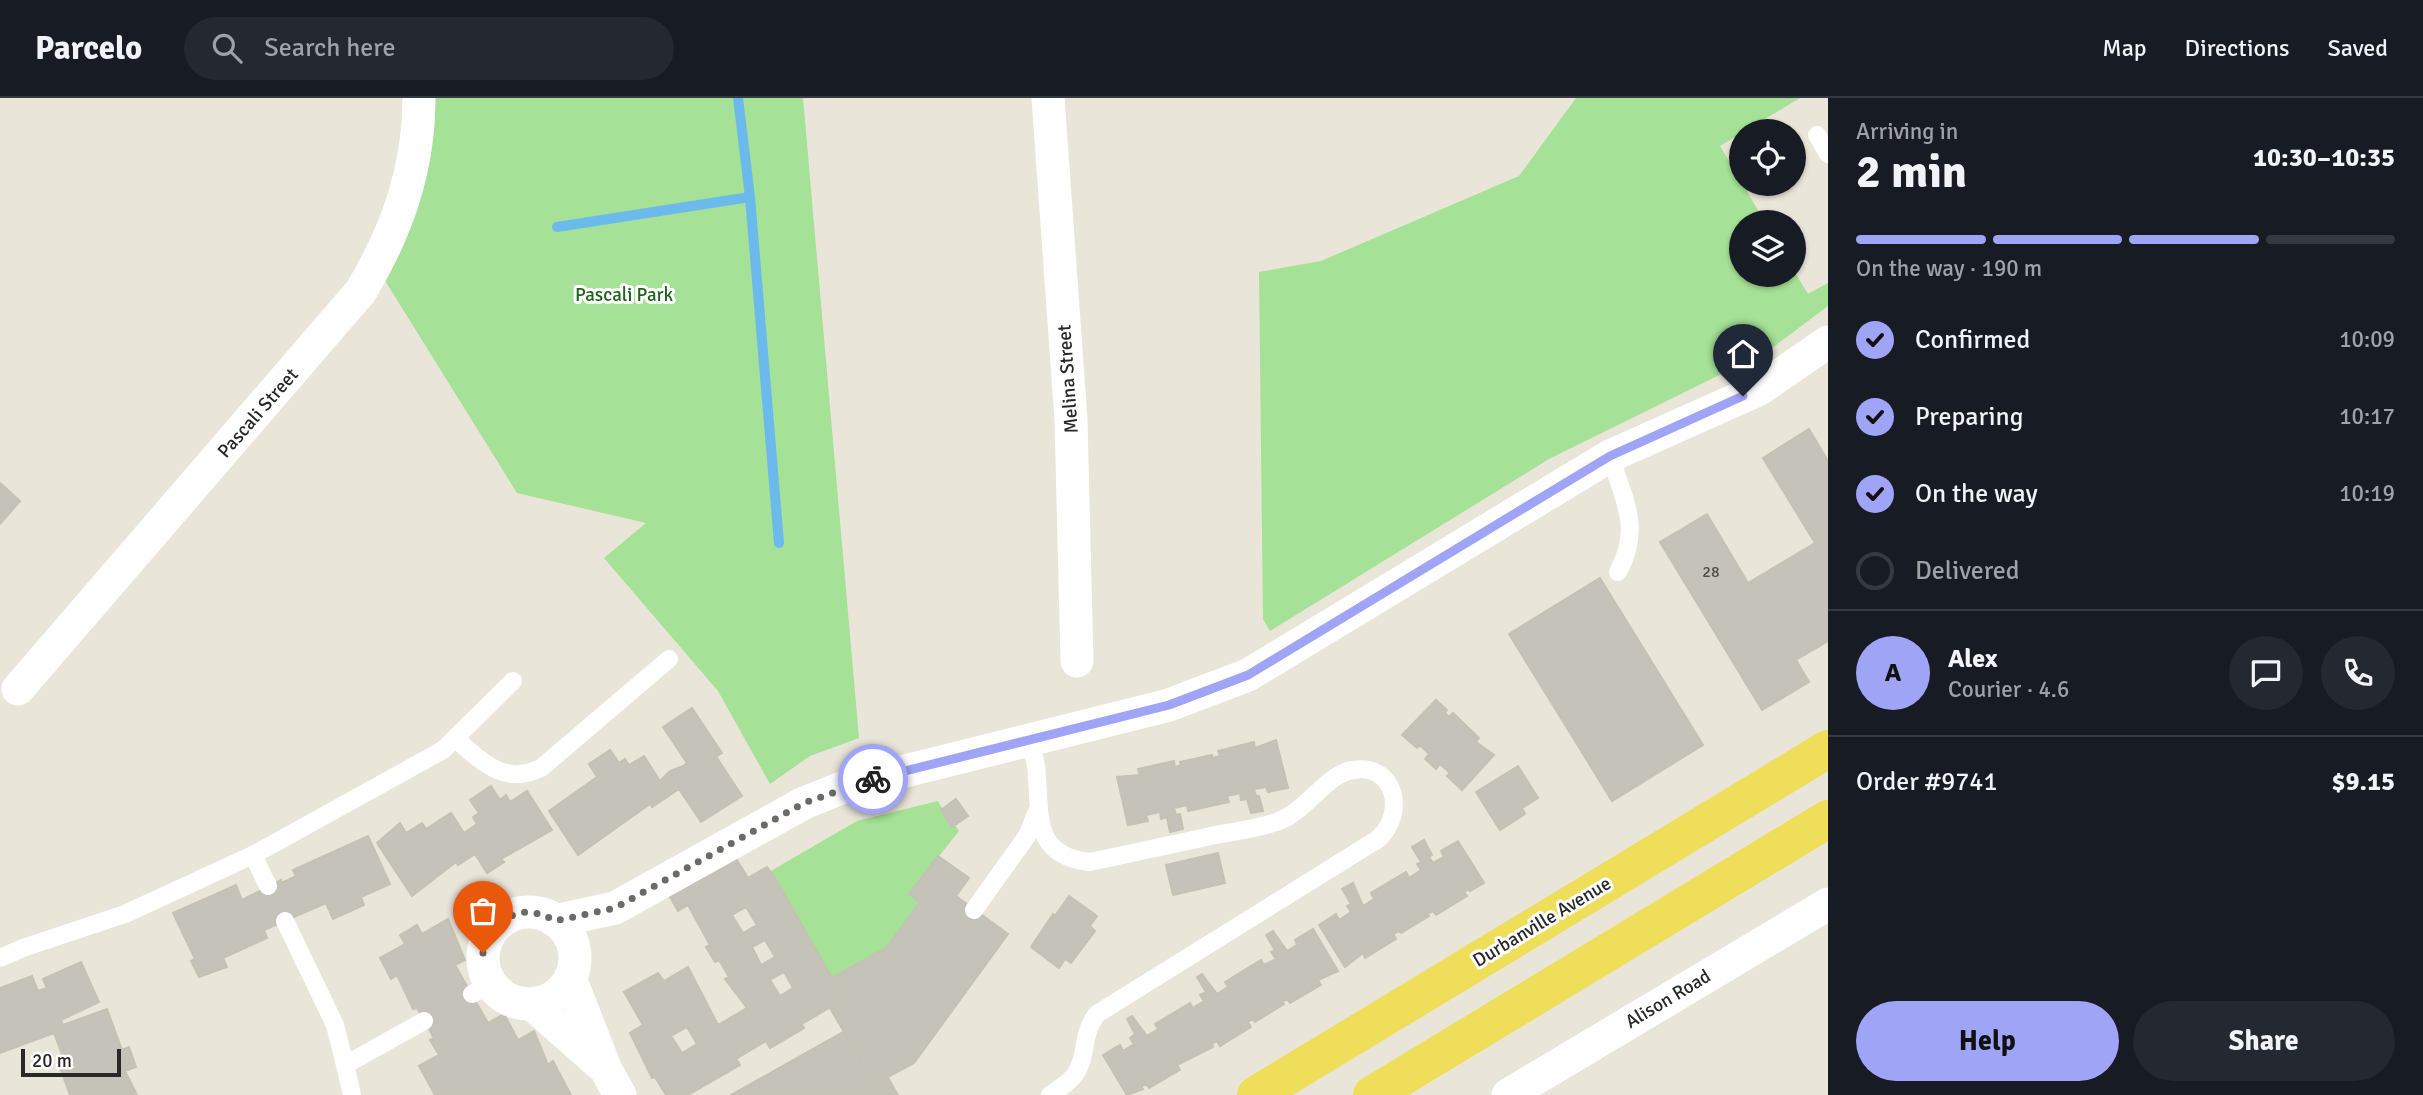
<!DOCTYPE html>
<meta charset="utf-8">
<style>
body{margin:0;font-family:Signika,sans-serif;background:#242831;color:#f1f3f6;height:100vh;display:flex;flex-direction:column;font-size:26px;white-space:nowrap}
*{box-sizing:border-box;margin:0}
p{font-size:23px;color:#9ea1a6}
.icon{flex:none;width:38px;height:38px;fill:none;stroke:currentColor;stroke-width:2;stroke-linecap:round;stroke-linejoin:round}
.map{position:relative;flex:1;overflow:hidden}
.details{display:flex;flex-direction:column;background:#171b24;width:595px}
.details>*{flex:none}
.fabs{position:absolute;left:1729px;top:21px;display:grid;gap:14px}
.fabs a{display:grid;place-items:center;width:77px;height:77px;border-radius:50%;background:#171b24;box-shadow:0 2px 5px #0004;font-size:35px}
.scale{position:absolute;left:21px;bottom:18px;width:100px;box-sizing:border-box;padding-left:7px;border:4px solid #282828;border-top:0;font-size:19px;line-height:24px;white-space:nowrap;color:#282828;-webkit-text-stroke:5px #fff;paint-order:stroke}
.pin{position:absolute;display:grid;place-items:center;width:60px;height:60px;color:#fff;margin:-72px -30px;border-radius:50% 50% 50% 0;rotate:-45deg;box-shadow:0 0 7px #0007}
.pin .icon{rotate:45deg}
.courier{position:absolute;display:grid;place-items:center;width:70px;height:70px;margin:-35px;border:5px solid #9fa4f6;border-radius:50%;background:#fff;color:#222;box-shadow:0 2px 9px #0007}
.head em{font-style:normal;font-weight:700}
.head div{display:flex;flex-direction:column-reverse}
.head{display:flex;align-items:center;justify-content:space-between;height:119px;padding:0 28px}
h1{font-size:46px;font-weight:700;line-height:52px}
.bar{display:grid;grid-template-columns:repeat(4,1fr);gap:10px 7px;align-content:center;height:84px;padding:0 28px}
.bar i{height:9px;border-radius:5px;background:#363941}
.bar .active{background:#9fa4f6}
.bar p{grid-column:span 4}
.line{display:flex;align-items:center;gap:18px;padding:0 28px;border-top:2px solid #363941}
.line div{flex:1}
.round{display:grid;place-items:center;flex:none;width:74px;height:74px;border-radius:37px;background:#242831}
ol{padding:0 28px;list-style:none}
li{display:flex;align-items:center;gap:21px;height:77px}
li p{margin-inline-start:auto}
li .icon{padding:7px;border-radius:50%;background:#9fa4f6;color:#111;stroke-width:4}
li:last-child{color:#9ea1a6}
li i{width:38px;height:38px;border:4px solid #363941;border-radius:50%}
.cta{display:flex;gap:14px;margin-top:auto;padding:14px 28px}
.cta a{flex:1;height:80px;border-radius:42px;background:#9fa4f6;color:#111;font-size:28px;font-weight:700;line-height:80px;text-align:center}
.cta a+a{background:#242831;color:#f1f3f6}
header{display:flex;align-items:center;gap:42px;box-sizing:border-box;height:98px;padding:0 35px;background:#171b24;border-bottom:2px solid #363941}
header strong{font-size:33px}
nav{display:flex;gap:38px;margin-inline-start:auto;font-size:24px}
.search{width:490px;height:63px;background:#242831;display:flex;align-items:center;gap:18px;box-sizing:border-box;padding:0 24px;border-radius:38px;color:#9ea1a6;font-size:26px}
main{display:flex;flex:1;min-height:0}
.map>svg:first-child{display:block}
.green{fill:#a5e196}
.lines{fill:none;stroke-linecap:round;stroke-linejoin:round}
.stream{stroke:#6cb9ec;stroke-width:10}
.building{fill:#c5c2b9;stroke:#c5c1b3;stroke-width:2;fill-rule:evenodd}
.service{stroke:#fff;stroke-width:18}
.minor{stroke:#fff;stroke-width:33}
.primary{stroke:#eede5a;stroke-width:38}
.done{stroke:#6c6a66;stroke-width:7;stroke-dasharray:0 12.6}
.route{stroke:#9fa4f6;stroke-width:9}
.labels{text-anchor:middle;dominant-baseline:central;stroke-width:6;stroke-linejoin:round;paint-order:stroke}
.number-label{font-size:16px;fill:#4f4e4c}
.park-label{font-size:19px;fill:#20621a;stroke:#fff}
.street-label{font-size:19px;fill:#282828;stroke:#fff}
</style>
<header>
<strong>Parcelo</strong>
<div class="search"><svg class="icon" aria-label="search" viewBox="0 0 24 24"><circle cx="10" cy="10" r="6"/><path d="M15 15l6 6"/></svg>Search here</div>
<nav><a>Map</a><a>Directions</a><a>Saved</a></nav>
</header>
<main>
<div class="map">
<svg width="1828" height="997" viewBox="0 0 1828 997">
<rect width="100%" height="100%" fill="#eae5d9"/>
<path class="green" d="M 434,0 L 803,0 L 859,640 L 810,658 L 770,686 L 718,593 L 604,460 L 646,425 L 517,395 L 384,181 Z
M 1576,0 L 1800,0 L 1720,48 L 1765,124 L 1741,124 L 1741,177 L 1794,177 L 1794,173 L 1808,196 L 1828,185 L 1828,208 L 1768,253 L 1549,361 L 1270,533 L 1263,521 L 1259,174 L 1321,163 L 1519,78 Z
M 938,703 L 952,728 L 955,727 L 959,733 L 909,796 L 920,804 L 887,849 L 832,880 L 769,774 L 857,723 Z"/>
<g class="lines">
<path class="stream" d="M 738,0 L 750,99 L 779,445
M 557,129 L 750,99"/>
</g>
<path class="building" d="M 1809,331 L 1828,363 L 1828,543 L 1796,562 L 1809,584 L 1762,612 L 1660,444 L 1707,416 L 1748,485 L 1815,445 L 1763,360 Z
M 0,385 L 20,403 L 0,426 Z
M 1600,480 L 1703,647 L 1612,703 L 1509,536 Z
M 1436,602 L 1447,612 L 1445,615 L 1449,619 L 1453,615 L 1479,640 L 1476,644 L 1494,657 L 1462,692 L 1447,678 L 1450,675 L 1440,666 L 1436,671 L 1425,661 L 1429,656 L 1420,647 L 1417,650 L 1402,637 Z
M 692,610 L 722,655 L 701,668 L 717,660 L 742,698 L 701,724 L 679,691 L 652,709 L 650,706 L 578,757 L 549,713 L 597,679 L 589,666 L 610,652 L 619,665 L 625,661 L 629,667 L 644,658 L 660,683 L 670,673 L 683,668 L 687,665 L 663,629 Z
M 1276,642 L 1288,690 L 1268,694 L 1266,689 L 1254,691 L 1256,698 L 1259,698 L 1263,713 L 1251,715 L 1247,701 L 1241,702 L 1240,695 L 1227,698 L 1229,704 L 1188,713 L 1187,707 L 1174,710 L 1176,717 L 1180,716 L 1183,731 L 1170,734 L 1167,719 L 1161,721 L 1160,714 L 1146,717 L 1148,723 L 1128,727 L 1117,679 L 1140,677 L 1138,671 L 1174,663 L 1175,669 L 1181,667 L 1180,664 L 1212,657 L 1213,660 L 1220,658 L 1218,653 L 1254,644 L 1255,650 Z
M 1518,668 L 1538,700 L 1522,710 L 1525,716 L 1500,732 L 1476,694 Z
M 491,688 L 500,702 L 506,697 L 510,704 L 527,693 L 552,732 L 501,761 L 504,764 L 487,775 L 475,756 L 458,767 L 456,764 L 412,798 L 377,745 L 400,725 L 406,735 L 422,725 L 426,731 L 451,715 L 464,735 L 477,726 L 473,719 L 479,715 L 470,702 Z
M 956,701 L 968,718 L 952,729 L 941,712 Z
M 368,738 L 390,786 L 361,799 L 364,807 L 333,821 L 326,805 L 264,832 L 267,840 L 223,860 L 227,869 L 199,879 L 191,863 L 195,861 L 173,815 L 236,787 L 242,802 L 281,782 L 282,785 L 296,778 L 293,772 Z
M 1424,742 L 1432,757 L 1429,759 L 1433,765 L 1444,759 L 1441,753 L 1458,743 L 1484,785 L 1470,793 L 1469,791 L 1464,794 L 1467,798 L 1436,817 L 1433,813 L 1427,816 L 1429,818 L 1401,835 L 1399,833 L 1393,836 L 1396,841 L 1365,860 L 1363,855 L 1345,869 L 1319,827 L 1336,816 L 1339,822 L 1351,814 L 1347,808 L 1351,806 L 1342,791 L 1353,785 L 1363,808 L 1374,801 L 1371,795 L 1406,774 L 1409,780 L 1421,772 L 1417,766 L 1421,764 L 1412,749 Z
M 1218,755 L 1225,785 L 1173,797 L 1166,767 Z
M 938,758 L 969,780 L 956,798 L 1008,836 L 914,965 L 888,979 L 884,973 L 871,980 L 830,910 L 844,901 L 832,880 L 887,849 L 920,804 L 909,796 Z
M 735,759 L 748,780 L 767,769 L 775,780 L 844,901 L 802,926 L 804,930 L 770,950 L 766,943 L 736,961 L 740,967 L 688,997 L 666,997 L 655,979 L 652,980 L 630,935 L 643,927 L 624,894 L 658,875 L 664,883 L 688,869 L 718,927 L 747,910 L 725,881 L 729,879 L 719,862 L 715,864 L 706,849 L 710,847 L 688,807 L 678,813 L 670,799 ZM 746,809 L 757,827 L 743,835 L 732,817 ZM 765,842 L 775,859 L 761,867 L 752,849 ZM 784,874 L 793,890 L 780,898 L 770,882 ZM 687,929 L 697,946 L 682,955 L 671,938 Z
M 1069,798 L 1097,818 L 1090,828 L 1095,833 L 1071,865 L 1065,861 L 1059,870 L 1031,849 L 1053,816 L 1055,818 Z
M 448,821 L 465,862 L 455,867 L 488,925 L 504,916 L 518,942 L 534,933 L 548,967 L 553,963 L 571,997 L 435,997 L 419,968 L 439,957 L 430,942 L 434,940 L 417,910 L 413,911 L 397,877 L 391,881 L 380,860 L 405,846 L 400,837 L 417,827 L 422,836 Z
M 1313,831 L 1338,873 L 1318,882 L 1321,887 L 1290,905 L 1287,901 L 1282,904 L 1284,906 L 1255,924 L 1253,921 L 1248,924 L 1251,929 L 1220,948 L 1217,943 L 1212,946 L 1213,949 L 1177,967 L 1180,972 L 1149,990 L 1146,986 L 1141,989 L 1143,991 L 1127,997 L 1103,957 L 1120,947 L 1123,953 L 1134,946 L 1130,940 L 1135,936 L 1127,921 L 1132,918 L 1147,938 L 1158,931 L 1155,926 L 1190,905 L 1193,910 L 1204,903 L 1200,897 L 1206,894 L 1197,879 L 1202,876 L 1217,896 L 1228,889 L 1225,884 L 1261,862 L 1264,867 L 1276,861 L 1271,854 L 1275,852 L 1266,837 L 1273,833 L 1287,853 L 1297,847 L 1295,842 Z
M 81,864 L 99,904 L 61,922 L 63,927 L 107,911 L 122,952 L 129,949 L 136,969 L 125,973 L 137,997 L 70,997 L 59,967 L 65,965 L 54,935 L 0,955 L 0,890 L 32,878 L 38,893 L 47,890 L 43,881 Z
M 843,934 L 871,980 L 884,973 L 898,997 L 731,997 Z"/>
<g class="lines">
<path class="service" d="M 1817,37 L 1828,56
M 1610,358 C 1624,402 1642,430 1618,474
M 456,641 C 482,664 505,688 541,670 L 669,561
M 1030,642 C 1033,654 1037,667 1037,679 C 1040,722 1035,758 1090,764 C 1132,755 1174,746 1216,737 C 1237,733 1260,730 1279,723 C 1308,712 1326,676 1353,672 C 1395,665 1407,715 1378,741 L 1097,916 C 1080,937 1089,959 1073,979 C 1067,986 1057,992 1050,997
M 253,757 L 268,788
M 974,812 L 1027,738 L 1037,713
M 285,823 L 335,927 L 345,967
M 0,860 L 23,850 L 125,816 L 253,757 L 443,652 L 513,583
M 472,896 L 491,886
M 352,997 L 345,967 L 424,923"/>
<path class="minor" d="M 1048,0 L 1071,322 L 1077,563
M 18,591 L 361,193 C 397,133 419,71 419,0
M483 860a46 46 0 1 1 92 0a46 46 0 1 1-92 0Z
M 555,823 L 615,810 L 804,705 L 849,687 L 1169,607 L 1248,577 L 1610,358 L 1758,292 L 1828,244
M 570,880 L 606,972 L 620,997
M 532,906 L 602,968
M 1508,997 L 1828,806"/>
<path class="primary" d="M 1256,997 L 1828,651
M 1372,997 L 1828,721"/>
</g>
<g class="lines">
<path class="done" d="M 483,855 L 487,840 L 497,826 L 510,818 L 526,814 L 542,816 L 555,823 L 615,810 L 804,705 L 873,681"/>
<path class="route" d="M 873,681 L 1169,607 L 1248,577 L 1610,358 L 1743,298"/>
</g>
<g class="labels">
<g class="number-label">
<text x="1711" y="474">28</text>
</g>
<g class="park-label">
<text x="624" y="197">Pascali Park</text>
</g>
<g class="street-label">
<text transform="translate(1068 281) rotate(-94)">Melina Street</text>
<text transform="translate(258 315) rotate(-49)">Pascali Street</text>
<text transform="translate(1542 824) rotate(-31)">Durbanville Avenue</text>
<text transform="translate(1668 901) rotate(-31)">Alison Road</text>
</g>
</g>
</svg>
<div class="fabs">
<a><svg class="icon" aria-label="locate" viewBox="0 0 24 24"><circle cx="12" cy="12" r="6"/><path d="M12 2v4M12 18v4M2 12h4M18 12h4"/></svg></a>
<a><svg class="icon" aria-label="layers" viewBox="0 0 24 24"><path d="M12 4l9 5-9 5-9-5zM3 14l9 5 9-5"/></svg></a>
</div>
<div class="scale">20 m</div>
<div class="pin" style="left:483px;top:855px;background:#ea580c"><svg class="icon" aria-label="bag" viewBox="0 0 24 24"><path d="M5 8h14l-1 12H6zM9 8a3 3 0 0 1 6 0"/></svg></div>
<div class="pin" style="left:1743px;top:298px;background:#1f2937"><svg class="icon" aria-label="home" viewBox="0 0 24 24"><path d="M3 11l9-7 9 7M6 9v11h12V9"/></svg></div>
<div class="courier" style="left:873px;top:681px"><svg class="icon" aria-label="bike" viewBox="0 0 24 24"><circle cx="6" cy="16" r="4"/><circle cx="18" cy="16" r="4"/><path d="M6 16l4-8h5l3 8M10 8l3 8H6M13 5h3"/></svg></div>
</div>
<section class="details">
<div class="head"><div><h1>2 min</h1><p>Arriving in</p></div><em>10:30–10:35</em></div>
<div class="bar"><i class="active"></i><i class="active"></i><i class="active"></i><i></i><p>On the way · 190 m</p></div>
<ol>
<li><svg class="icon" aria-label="check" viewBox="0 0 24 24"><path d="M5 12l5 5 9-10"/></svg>Confirmed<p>10:09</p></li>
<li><svg class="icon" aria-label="check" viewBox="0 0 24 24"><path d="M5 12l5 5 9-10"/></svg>Preparing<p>10:17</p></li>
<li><svg class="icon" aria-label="check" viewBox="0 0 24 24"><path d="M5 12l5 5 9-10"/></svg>On the way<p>10:19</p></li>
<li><i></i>Delivered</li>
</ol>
<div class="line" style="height:126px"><b class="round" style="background:#9fa4f6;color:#111">A</b><div><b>Alex</b><p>Courier · 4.6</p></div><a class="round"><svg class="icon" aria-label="chat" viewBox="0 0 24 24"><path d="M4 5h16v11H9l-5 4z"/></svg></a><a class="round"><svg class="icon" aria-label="phone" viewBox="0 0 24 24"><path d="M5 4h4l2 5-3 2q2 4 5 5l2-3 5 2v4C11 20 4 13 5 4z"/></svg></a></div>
<div class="line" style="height:91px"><div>Order #9741</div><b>$9.15</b></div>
<div class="cta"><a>Help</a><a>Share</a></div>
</section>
</main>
